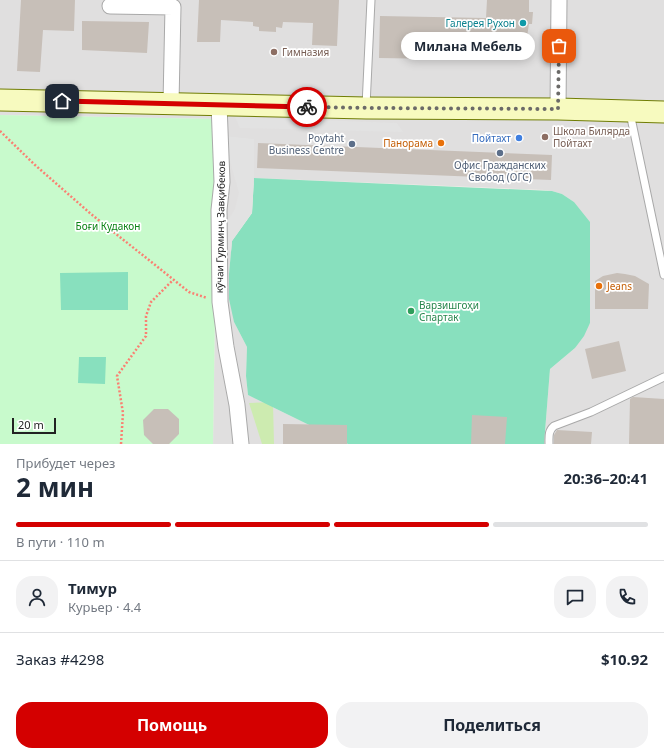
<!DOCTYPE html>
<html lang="ru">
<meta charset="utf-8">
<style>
body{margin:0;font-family:"Noto Sans",sans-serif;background:#f2f2f3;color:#1f2937;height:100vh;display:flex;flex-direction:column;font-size:15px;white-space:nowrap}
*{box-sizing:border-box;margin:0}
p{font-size:13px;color:#747a83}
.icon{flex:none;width:22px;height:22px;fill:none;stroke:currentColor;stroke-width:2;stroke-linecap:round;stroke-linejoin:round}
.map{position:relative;height:444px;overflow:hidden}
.details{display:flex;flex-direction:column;background:#fff;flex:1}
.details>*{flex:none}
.scale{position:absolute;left:12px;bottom:10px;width:44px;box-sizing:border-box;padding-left:4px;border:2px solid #222;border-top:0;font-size:11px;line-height:14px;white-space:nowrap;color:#222;-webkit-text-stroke:3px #fff;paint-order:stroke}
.pin{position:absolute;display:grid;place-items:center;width:34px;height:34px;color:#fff;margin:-17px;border-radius:8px;box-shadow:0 2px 6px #0006}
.courier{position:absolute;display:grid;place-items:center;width:40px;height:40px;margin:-20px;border:3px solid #d40000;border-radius:50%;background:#fff;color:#222;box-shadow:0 1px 5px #0007}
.bubble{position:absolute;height:28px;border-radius:14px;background:#fff;box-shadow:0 2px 10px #0003;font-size:13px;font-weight:700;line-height:28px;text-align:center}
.overview em{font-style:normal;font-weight:700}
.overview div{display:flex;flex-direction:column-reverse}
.overview{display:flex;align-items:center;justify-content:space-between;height:68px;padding:0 16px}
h1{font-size:26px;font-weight:700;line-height:30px}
.bar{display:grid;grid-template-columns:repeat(4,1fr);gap:6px 4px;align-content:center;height:48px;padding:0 16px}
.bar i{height:5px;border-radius:3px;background:#e0e1e3}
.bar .on{background:#d40000}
.bar p{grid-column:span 4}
.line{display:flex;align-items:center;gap:10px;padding:0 16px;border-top:1px solid #e0e1e3}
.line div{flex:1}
.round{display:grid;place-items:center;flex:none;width:42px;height:42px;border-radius:16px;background:#f2f2f3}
.primary-button{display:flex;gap:8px;margin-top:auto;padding:8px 16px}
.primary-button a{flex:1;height:46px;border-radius:16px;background:#d40000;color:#fff;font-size:16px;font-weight:700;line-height:46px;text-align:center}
.primary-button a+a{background:#f2f2f3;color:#1f2937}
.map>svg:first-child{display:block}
.residential{fill:#e0dfdf}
.grass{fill:#cdebb0}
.park{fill:#c8facc}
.pitch{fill:#88e0be}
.parking{fill:#e2e2e2}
.building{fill:#c7bfb8}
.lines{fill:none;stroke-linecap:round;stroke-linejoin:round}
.lane-casing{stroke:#a9a9a9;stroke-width:9}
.street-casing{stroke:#a9a9a9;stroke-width:17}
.secondary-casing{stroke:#707d05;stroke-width:23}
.path{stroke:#fa8072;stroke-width:2.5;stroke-dasharray:2 2;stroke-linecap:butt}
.lane{stroke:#fff;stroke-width:7}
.street{stroke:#fff;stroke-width:15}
.secondary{stroke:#f7fabf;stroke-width:21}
.done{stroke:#6b6a68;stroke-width:4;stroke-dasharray:0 7.2}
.route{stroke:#d40000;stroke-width:5}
.culture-dot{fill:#0f9aa8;stroke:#fff;stroke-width:1.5}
.education-dot{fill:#8d6e63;stroke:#fff;stroke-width:1.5}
.shop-dot{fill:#3f7fe0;stroke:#fff;stroke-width:1.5}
.food-dot{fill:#e8710a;stroke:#fff;stroke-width:1.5}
.service-dot{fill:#5c6f8a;stroke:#fff;stroke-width:1.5}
.leisure-dot{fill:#2e9e5b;stroke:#fff;stroke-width:1.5}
.labels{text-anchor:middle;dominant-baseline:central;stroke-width:3.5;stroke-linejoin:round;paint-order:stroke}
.culture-label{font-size:10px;fill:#0d838f;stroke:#fff;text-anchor:end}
.education-label{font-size:10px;fill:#785e54;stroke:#fff;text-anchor:start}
.service-label{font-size:10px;fill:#4e5e75;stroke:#fff;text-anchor:end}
.shop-label{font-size:10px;fill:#366cbe;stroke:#fff;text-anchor:end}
.food-label{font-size:10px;fill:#c56008;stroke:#fff;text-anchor:end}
.park-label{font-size:10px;fill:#0c8416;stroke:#fff}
.street-label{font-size:10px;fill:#222;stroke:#fff}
.leisure-label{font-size:10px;fill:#27864d;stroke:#fff;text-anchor:start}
</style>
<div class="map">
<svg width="664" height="444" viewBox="0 0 664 444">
<rect width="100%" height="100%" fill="#f2efe9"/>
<path class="residential" d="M 0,0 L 664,0 L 664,444 L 544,444 L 550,369 L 575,348 L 590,323 L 589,277 L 574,202 L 562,194 L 552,191 L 545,190 L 255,178 L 238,232 L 232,241 L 229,275 L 234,322 L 247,347 L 246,376 L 248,395 L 348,444 L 213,444 L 218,119 L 0,115 Z"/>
<path class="grass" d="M 273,402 L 274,444 L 262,444 L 249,403 Z"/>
<path class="park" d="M 0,115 L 218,119 L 213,444 L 0,444 Z"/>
<path class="pitch" d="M 254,178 L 552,191 L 562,194 L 574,202 L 590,222 L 590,323 L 584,336 L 575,348 L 550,369 L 544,444 L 348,444 L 248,395 L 246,376 L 247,347 L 234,322 L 229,299 L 229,274 L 232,241 L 252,213 Z
M 128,272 L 128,310 L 61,310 L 60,273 Z
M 79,357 L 106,357 L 105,384 L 78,383 Z"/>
<path class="parking" d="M 235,117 L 397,123 L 403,132 L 240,128 Z
M 223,136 L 254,139 L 254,178 L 252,213 L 232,241 L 231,252 L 219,235 L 235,209 L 239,193 Z"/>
<path class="building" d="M 21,0 L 75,0 L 74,31 L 43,30 L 40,72 L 17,71 Z
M 199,0 L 339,0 L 337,46 L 312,45 L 313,23 L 283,22 L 282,28 L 276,27 L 276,32 L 259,31 L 259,27 L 253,26 L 253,22 L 221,20 L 220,42 L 197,42 Z
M 487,0 L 529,0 L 529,12 L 533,12 L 532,24 L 529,24 L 526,43 L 504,60 L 379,58 L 380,16 L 486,18 Z
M 82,21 L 149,22 L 147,53 L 82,50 Z
M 258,143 L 552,155 L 551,180 L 257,168 Z
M 617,273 L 625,274 L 635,276 L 649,284 L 648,309 L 595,309 L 595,281 L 603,276 Z
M 619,341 L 626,371 L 592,379 L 585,349 Z
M 633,397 L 664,399 L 664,444 L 629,444 L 630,399 Z
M 154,409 L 168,409 L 179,419 L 179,434 L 169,444 L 153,444 L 144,435 L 143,420 Z
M 472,415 L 507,417 L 505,444 L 471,444 Z
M 283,424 L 347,425 L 347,444 L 283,444 Z
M 557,430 L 592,432 L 591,444 L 554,444 L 554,435 Z"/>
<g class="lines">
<defs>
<path id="lane" d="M 366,106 L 371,0
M 630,113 L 664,275
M 549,444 C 549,437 548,431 554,426 L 591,412 L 664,377"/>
<path id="street" d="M 110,6 L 173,7 L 171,103
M 219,104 L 222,182 L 219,210 L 220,302 L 226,347 L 237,405 L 241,444
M 558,109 L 559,0"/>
<path id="secondary" d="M 0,100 L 366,108 L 558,109 L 664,112"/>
</defs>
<use href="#lane" class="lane-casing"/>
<use href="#street" class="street-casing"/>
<use href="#secondary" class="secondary-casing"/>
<path class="path" d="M 0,131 L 35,165 L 91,214 L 189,292 L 207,298
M 121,444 L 123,413 L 117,376 L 146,336 L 146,316 L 151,302 L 173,280"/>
<use href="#lane" class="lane"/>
<use href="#street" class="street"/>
<use href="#secondary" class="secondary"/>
</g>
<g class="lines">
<path class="done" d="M 307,107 L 375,108 L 558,109 L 559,46"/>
<path class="route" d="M 62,101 L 307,107"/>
</g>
<circle class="culture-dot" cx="523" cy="23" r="4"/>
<g class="education-dot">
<circle cx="274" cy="52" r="4"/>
<circle cx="545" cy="137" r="4"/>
</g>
<circle class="shop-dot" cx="519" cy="138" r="4"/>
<g class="food-dot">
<circle cx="441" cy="143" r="4"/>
<circle cx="599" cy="286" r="4"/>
</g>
<g class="service-dot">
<circle cx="352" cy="144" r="4"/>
<circle cx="500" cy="153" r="4"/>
</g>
<circle class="leisure-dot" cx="411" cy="311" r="4"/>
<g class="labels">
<g class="culture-label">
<text x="515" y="23">Галерея Рухон</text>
</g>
<g class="education-label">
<text x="282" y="52">Гимназия</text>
<text x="553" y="131">Школа Билярда<tspan x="553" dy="12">Пойтахт</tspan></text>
</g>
<g class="service-label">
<text x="344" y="138">Poytaht<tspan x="344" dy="12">Business Centre</tspan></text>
<text x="500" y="165" text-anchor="middle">Офис Гражданских<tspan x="500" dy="12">Свобод (ОГС)</tspan></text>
</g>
<g class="shop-label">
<text x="511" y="138">Пойтахт</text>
</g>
<g class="food-label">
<text x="433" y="143">Панорама</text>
<text x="607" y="286" text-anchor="start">Jeans</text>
</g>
<g class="park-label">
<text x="108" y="226">Боғи Кудакон</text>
</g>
<g class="street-label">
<text transform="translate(220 227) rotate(-89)">кӯчаи Гурминҷ Завқибеков</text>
</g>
<g class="leisure-label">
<text x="419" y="305">Варзишгоҳи<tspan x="419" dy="12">Спартак</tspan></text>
</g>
</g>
</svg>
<div class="scale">20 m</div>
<div class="pin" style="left:559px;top:46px;background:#ea580c"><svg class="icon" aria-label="bag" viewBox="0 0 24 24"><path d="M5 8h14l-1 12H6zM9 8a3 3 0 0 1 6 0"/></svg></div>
<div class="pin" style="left:62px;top:101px;background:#1f2937"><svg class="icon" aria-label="home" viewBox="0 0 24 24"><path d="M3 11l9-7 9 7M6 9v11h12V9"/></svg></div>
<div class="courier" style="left:307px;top:107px"><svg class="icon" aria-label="bike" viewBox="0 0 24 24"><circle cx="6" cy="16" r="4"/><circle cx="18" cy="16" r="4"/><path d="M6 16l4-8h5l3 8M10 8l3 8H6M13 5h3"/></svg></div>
<div class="bubble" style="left:401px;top:32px;width:134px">Милана Мебель</div>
</div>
<section class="details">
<div class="overview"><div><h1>2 мин</h1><p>Прибудет через</p></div><em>20:36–20:41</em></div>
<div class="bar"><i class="on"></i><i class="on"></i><i class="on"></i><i></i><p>В пути · 110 m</p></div>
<div class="line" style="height:72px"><a class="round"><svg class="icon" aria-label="person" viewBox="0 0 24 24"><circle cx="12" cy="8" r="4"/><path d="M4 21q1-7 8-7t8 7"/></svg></a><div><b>Тимур</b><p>Курьер · 4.4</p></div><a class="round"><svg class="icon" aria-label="chat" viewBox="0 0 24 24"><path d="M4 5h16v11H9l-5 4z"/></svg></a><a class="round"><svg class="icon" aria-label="phone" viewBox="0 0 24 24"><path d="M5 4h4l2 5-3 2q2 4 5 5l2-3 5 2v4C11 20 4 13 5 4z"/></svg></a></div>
<div class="line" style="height:52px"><div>Заказ #4298</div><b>$10.92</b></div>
<div class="primary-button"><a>Помощь</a><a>Поделиться</a></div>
</section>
